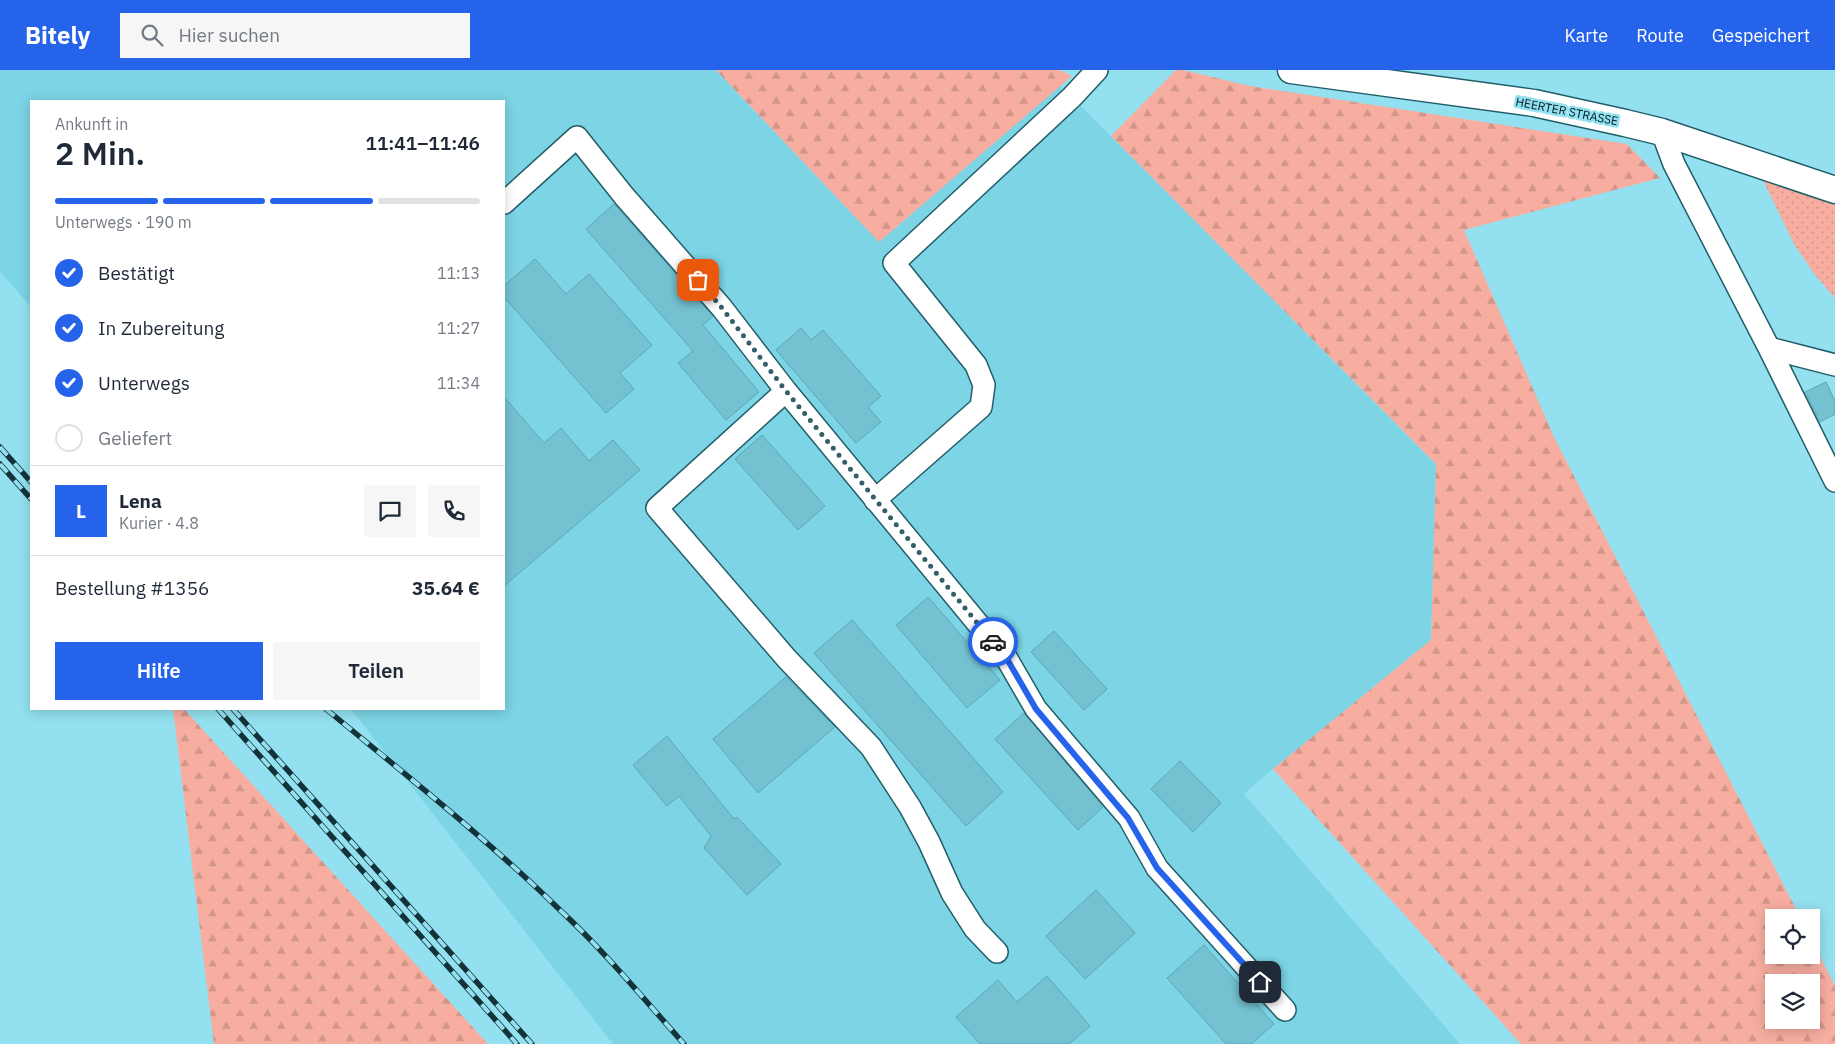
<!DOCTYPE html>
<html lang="de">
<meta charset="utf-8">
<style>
body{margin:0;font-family:"IBM Plex Sans",sans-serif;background:#f6f6f7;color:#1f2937;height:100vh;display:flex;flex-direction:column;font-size:19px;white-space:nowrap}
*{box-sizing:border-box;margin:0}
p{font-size:16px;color:#747a83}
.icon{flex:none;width:28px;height:28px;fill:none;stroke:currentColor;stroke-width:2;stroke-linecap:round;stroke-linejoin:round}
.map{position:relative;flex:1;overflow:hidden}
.sheet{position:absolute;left:30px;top:30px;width:475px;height:610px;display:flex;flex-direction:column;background:#fff;border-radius:0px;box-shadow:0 2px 12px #0003}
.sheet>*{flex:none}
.fabs{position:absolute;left:1765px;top:839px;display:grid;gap:10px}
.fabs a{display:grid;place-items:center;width:55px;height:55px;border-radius:0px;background:#fff;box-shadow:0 2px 12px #0003;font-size:25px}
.pin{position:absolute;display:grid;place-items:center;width:42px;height:42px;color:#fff;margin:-21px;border-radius:10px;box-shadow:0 2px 8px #0006}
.courier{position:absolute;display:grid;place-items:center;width:50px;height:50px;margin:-25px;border:4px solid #2563eb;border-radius:50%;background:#fff;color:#222;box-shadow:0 1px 6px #0007}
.head em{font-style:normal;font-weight:600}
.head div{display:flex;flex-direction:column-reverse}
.head{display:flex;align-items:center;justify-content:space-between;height:85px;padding:0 25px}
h1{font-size:32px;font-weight:600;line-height:38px}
.bar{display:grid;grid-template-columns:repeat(4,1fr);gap:8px 5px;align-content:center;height:60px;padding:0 25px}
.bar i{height:6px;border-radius:4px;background:#e0e1e3}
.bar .current{background:#2563eb}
.bar p{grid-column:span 4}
.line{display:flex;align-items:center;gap:12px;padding:0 25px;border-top:1px solid #e0e1e3}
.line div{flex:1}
.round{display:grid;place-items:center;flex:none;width:52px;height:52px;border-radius:0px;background:#f6f6f7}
ol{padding:0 25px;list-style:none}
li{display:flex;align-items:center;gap:15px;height:55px}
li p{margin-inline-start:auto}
li .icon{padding:5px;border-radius:50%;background:#2563eb;color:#fff;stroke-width:4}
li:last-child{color:#747a83}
li i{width:28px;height:28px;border:2px solid #e0e1e3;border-radius:50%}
.primary-button{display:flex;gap:10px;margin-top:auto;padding:10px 25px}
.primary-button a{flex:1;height:58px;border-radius:0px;background:#2563eb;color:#fff;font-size:20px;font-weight:600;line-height:58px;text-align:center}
.primary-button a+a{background:#f6f6f7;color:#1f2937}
header{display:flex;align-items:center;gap:30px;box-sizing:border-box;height:70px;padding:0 25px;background:#2563eb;color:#fff}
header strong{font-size:24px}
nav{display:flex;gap:28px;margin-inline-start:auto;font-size:18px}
.search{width:350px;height:45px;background:#f6f6f7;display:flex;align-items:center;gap:12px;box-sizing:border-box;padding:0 18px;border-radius:0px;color:#747a83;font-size:19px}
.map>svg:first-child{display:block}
.built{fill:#7cd4e5}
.grass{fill:url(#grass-dots)}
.forest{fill:url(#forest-firs);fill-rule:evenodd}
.building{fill:#74c2d1;stroke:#5aa8b6}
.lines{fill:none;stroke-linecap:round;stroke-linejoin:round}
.minor-casing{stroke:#225e69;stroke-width:24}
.major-casing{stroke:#225e69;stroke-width:29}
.minor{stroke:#fff;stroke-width:21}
.major{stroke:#fff;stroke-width:26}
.rail-casing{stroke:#143239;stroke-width:5.5}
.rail{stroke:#93e1f0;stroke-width:4;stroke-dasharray:11;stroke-linecap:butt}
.done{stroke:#355f68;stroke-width:5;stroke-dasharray:0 9}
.route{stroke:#2563eb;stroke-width:6}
.labels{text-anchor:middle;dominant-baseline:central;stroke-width:5;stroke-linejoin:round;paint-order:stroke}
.street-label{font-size:12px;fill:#02191e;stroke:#93e1f0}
</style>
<header>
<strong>Bitely</strong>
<div class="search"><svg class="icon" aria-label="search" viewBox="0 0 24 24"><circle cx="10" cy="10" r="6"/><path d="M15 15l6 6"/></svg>Hier suchen</div>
<nav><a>Karte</a><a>Route</a><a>Gespeichert</a></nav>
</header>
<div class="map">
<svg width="1835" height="974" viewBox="0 0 1835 974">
<defs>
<pattern id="grass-dots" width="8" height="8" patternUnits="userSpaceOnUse" patternTransform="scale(1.25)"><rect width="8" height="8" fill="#f7aea0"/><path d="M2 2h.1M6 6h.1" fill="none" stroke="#d29589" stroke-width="1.8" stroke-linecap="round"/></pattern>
<pattern id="forest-firs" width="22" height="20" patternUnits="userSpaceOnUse" patternTransform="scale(1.25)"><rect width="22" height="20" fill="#f7aea0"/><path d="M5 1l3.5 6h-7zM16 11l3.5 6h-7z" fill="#d29589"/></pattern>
</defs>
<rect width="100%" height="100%" fill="#93e1f0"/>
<path class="built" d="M 0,0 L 716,0 L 879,172 L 1060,15 L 1436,394 L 1431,570 L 1273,699 L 1244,724 L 1460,974 L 613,974 L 351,639 L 504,639 L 504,31 L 31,31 L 31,237 L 0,202 Z"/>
<path class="grass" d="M 1760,104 L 1835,129 L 1835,228 L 1816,206 L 1795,176 Z"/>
<path class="forest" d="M 716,0 L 1060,0 L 1072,6 L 879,172 Z
M 1176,0 L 1183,0 L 1250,16 L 1627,74 L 1660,108 L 1464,160 L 1554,367 L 1800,847 L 1774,848 L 1774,885 L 1811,885 L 1811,869 L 1835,916 L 1835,974 L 1521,974 L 1273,699 L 1431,570 L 1436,394 L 1111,66 ZM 1811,912 L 1811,950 L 1774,950 L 1774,912 Z
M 173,639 L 184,639 L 488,974 L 214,974 Z"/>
<path class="building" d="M 614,134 L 713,246 L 703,255 L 759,322 L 726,350 L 678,293 L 693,281 L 586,159 Z
M 535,189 L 566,224 L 589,204 L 652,275 L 620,303 L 634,319 L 606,343 L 504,227 L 504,216 Z
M 801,258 L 811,270 L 823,260 L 881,326 L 868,337 L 881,352 L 856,373 L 776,280 Z
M 1826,312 L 1835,331 L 1835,344 L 1820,352 L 1805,322 Z
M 504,327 L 544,373 L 561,358 L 589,391 L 613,370 L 640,400 L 504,516 Z
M 762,365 L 825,436 L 798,460 L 735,389 Z
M 928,527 L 1000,610 L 967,638 L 896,555 Z
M 852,550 L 1003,722 L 966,756 L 814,583 Z
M 1054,561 L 1107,619 L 1084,640 L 1031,582 Z
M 786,607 L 835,657 L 758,723 L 713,669 Z
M 1024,643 L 1103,737 L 1078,760 L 995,669 Z
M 667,666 L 734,749 L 737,747 L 781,794 L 747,825 L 704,778 L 711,766 L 679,726 L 667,736 L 633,695 Z
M 1180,691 L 1221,733 L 1193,762 L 1151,719 Z
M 1096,820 L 1135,863 L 1085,909 L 1046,866 Z
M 1204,875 L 1274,954 L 1251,974 L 1226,974 L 1167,908 Z
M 1047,906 L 1090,956 L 1069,974 L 980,974 L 956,947 L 998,910 L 1017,932 Z"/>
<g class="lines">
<defs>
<path id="minor" d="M 1662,62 L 1674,94 L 1769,278 L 1835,411
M 504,133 L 577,67 L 624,126 L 722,238 L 786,321 L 1007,589 L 1036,639 L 1129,748 L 1157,798 L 1285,940
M 1769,278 L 1835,295
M 786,321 L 657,438 L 787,589 L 871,677 L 910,737 L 929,772 L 952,823 L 975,859 L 997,882
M 875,430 L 981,337 L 984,315 L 976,295 L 894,193 L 1072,27 L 1097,0"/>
<path id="major" d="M 1291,0 L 1534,33 L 1625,53 L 1662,62 L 1835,120"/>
</defs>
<use href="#minor" class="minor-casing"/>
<use href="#major" class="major-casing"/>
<use href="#minor" class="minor"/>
<use href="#major" class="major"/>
<defs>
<path id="rail" d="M 0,377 L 31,412
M 0,394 L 31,429
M 218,639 L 517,974
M 233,639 L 532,974
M 326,639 C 406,705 487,769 561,841 C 605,882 644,929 684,974"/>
</defs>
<use href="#rail" class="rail-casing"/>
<use href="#rail" class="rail"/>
</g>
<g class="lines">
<path class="done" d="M 698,210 L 722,238 L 786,321 L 993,572"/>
<path class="route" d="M 993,572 L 1007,589 L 1036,639 L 1128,748 L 1157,798 L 1260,912"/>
</g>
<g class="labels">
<g class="street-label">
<text transform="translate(1567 41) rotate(11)">HEERTER STRASSE</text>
</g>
</g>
</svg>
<div class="fabs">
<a><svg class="icon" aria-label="locate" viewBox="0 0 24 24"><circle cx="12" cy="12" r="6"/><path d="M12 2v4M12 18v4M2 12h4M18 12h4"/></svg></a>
<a><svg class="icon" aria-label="layers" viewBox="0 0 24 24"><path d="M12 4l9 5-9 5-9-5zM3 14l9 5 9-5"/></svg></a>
</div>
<div class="pin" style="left:698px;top:210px;background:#ea580c"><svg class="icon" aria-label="bag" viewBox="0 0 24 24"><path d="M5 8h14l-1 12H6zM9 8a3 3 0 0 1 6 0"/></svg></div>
<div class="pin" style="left:1260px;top:912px;background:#1f2937"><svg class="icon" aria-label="home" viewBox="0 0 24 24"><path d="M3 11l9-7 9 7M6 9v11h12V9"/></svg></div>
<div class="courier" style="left:993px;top:572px"><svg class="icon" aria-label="car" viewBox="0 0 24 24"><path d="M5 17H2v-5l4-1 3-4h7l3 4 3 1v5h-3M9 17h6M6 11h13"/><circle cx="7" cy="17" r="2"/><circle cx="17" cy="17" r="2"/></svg></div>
<section class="sheet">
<div class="head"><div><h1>2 Min.</h1><p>Ankunft in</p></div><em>11:41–11:46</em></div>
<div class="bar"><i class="current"></i><i class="current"></i><i class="current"></i><i></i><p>Unterwegs · 190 m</p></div>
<ol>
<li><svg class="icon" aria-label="check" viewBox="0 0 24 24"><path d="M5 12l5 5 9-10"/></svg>Bestätigt<p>11:13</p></li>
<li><svg class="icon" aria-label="check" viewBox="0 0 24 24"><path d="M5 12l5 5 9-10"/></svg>In Zubereitung<p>11:27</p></li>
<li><svg class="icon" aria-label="check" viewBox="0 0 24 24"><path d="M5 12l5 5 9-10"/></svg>Unterwegs<p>11:34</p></li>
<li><i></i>Geliefert</li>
</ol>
<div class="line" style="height:90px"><b class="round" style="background:#2563eb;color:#fff">L</b><div><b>Lena</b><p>Kurier · 4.8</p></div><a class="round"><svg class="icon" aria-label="chat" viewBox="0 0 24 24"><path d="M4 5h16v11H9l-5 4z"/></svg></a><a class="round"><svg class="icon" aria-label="phone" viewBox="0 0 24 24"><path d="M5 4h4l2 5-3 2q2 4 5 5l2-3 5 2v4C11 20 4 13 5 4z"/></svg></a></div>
<div class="line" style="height:65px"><div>Bestellung #1356</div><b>35.64 €</b></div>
<div class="primary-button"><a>Hilfe</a><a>Teilen</a></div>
</section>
</div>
